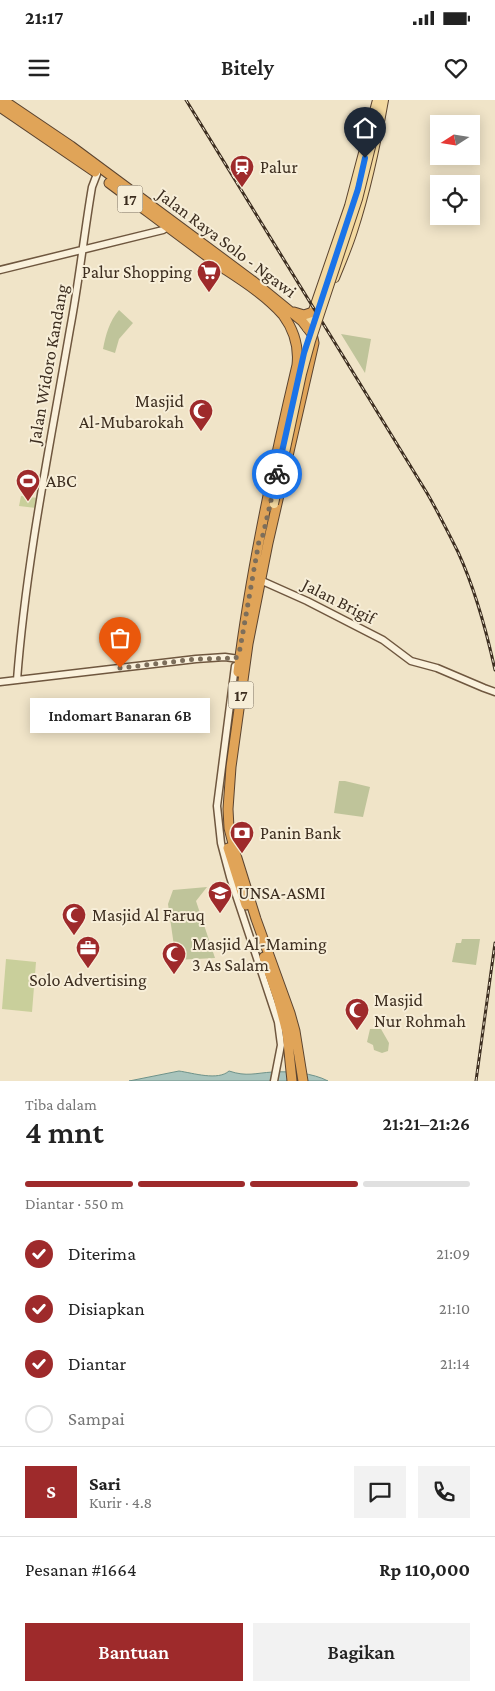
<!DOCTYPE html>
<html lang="id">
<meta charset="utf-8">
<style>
body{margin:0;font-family:"Crimson Pro",serif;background:#f2f2f2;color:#222;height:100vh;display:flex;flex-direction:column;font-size:19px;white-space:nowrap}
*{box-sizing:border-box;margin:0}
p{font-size:16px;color:#767676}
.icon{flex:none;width:28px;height:28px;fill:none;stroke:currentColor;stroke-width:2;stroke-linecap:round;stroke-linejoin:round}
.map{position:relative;height:981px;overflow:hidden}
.drawer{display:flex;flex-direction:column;background:#fff;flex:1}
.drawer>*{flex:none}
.needle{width:32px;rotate:258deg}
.buttons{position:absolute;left:430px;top:15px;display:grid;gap:10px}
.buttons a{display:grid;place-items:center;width:50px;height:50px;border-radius:0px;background:#fff;box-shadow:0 2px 12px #0003;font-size:25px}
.pin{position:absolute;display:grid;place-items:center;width:42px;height:42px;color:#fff;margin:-51px -21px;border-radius:50% 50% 50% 0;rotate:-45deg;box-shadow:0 0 5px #0007}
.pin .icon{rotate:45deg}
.courier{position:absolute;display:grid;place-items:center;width:50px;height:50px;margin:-25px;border:4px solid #1a73e8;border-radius:50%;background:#fff;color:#222;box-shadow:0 1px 6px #0007}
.bubble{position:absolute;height:35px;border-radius:0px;background:#fff;box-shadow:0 2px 12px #0003;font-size:16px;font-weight:600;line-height:35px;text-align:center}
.head em{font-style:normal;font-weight:600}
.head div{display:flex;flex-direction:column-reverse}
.head{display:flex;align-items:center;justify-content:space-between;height:85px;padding:0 25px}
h1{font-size:32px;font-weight:600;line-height:38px}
.bar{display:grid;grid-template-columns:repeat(4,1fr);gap:8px 5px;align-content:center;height:60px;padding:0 25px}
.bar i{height:6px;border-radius:4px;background:#e0e0e0}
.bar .on{background:#9e2a2b}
.bar p{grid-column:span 4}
.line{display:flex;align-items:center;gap:12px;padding:0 25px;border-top:1px solid #e0e0e0}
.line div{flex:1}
.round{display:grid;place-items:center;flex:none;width:52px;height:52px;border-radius:0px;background:#f2f2f2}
ol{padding:0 25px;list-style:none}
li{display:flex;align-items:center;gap:15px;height:55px}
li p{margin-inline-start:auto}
li .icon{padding:5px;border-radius:50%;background:#9e2a2b;color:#fff;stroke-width:4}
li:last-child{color:#767676}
li i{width:28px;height:28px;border:2px solid #e0e0e0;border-radius:50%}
.cta{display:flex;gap:10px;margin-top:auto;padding:10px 25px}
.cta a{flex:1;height:58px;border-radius:0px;background:#9e2a2b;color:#fff;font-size:20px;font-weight:600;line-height:58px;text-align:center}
.cta a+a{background:#f2f2f2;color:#222}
.status{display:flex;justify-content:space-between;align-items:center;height:35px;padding:0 25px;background:#fff;direction:ltr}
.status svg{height:14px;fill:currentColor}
header{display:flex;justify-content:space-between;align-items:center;height:65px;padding:0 25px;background:#fff;font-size:22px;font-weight:600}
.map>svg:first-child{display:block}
.green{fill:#c9cf9b}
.cemetery{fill:#bfc49a}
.water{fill:#a9c4bc;stroke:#6f938a}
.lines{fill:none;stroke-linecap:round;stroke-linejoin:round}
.secondary-casing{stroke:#6f573f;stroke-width:9}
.primary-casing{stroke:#5b4430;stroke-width:10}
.highway-casing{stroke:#5b4430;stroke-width:11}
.secondary{stroke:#faf1dc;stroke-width:6}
.primary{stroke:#f3d9a0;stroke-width:8}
.highway{stroke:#e0a458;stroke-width:9}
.rail-casing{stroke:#3d2e20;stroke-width:3}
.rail{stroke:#f7eed8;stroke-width:1;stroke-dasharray:4;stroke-linecap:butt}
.primary-bridge-casing{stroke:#5b4430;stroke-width:10;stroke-linecap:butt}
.primary-bridge{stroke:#f3d9a0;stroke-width:8}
.done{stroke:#7c6e5b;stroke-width:5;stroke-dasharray:0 9}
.route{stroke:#1a73e8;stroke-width:6}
.labels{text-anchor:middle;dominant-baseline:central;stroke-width:4;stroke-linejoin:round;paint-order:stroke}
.shield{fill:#f7eed8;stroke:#756857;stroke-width:1}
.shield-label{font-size:16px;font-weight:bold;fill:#3d2e20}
.poi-label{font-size:18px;fill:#3d2e20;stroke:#f7eed8;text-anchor:start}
.street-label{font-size:18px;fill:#3d2e20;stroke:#f7eed8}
</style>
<div class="status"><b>21:17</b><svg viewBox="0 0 49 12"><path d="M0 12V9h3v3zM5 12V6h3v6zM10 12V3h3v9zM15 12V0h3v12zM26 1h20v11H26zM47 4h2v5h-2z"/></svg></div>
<header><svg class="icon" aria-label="menu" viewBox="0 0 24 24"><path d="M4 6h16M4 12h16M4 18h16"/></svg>Bitely<svg class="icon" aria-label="heart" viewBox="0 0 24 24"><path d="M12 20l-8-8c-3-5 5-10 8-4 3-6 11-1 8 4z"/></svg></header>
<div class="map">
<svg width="495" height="981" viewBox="0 0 495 981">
<rect width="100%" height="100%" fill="#f0e4c8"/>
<path class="green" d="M 21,396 L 38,398 L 36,408 L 19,406 Z
M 6,859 L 36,862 L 32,912 L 2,909 Z"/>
<path class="cemetery" d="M 119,210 L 133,223 L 119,239 L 115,253 L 103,249 C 106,234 109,222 119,210 Z
M 341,234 L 371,239 L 365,273 Z
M 339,681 L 345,681 L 370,687 L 363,717 L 334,713 Z
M 207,787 L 196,801 L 215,858 L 176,860 L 168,804 L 173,790 Z
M 462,839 L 480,839 L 476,865 L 452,862 L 456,843 L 461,843 Z
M 370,929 L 381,929 L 389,943 L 388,951 L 382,953 L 374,950 L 373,945 L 367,942 Z"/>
<path class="water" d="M 179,971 C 193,973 218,981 229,971 C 247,977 255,973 273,972 C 290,971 313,973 328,981 L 129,981 Z"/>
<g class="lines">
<defs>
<path id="secondary" d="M 0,170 L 163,130 L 167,127
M 260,480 L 307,501 L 383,540 L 411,561 L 437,568 L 484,588 L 495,592
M 235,566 L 217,706 L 221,743 L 230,777 L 278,922 L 281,945 L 274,981
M 17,580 C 26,462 50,345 70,229 C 79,182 84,134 92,87 L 97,74
M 0,582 L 196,559 L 225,557 L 239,559"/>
<path id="primary" d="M 335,178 C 341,163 348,147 353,131 C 367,88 376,45 384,0
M 307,228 L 349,106 L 377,0"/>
<path id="highway" d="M 3,0 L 71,46 L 253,181 L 302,221 L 312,234 L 314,243 L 268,443 L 248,544 L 231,667 L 228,709 L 229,728 L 236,755 L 256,819 L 290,913 L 295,931 L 303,981
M 0,7 L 95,72
M 109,83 C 148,112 187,142 226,170 C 246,183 267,197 283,215 C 294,230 299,247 297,265 C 273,366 251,468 238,572
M 294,212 L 304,215 L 313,212
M 228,748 L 246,805
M 264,857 L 278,898 L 287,932 L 292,981"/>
</defs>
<use href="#secondary" class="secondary-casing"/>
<use href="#primary" class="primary-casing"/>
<use href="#highway" class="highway-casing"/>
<use href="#secondary" class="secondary"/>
<use href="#primary" class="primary"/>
<use href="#highway" class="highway"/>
<defs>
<path id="rail" d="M 186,0 L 427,393 C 438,412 448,432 458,452 C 475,489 486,529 495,570
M 476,981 L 495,843"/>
</defs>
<use href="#rail" class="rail-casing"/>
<use href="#rail" class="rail"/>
<defs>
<path id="primary-bridge" d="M 274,404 L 302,274 L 311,241 L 358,99 L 372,43"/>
</defs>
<use href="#primary-bridge" class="primary-bridge-casing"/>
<use href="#primary-bridge" class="primary-bridge"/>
</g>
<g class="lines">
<path class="done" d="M 120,568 L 196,559 L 236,558 L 240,549 L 259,441 L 263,435 L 277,374"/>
<path class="route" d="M 277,374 L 304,253 L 358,89 L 365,58"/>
</g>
<defs>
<symbol id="station-pin" viewBox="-11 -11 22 30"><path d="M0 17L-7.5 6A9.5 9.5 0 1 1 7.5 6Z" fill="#9e2a2b" stroke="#f7eed8"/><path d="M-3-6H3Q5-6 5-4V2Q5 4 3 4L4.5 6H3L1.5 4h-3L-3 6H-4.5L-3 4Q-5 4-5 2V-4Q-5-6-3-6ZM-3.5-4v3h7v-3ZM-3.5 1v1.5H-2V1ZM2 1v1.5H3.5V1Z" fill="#fff"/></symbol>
<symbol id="supermarket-pin" viewBox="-11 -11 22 30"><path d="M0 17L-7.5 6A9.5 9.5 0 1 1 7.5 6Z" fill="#9e2a2b" stroke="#f7eed8"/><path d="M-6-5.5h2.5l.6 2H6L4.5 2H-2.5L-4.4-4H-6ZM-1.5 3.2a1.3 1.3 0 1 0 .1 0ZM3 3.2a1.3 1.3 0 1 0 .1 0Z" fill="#fff"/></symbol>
<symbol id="mosque-pin" viewBox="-11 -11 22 30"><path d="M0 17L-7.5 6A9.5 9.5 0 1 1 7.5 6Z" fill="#9e2a2b" stroke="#f7eed8"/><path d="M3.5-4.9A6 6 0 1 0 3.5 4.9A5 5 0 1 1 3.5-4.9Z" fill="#fff"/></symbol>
<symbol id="stadium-pin" viewBox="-11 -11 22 30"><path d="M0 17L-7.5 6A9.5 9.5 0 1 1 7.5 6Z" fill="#9e2a2b" stroke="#f7eed8"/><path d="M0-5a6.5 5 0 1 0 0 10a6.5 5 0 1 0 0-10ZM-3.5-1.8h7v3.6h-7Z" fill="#fff"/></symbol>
<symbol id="bank-pin" viewBox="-11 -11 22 30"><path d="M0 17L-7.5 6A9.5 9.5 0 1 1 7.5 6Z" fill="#9e2a2b" stroke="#f7eed8"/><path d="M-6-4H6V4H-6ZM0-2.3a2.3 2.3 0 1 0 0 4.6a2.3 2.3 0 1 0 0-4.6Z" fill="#fff"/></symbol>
<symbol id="university-pin" viewBox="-11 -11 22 30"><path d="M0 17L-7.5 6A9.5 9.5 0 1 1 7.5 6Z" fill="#9e2a2b" stroke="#f7eed8"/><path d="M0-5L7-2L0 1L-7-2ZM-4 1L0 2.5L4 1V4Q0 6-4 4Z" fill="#fff"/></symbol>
<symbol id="office-pin" viewBox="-11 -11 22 30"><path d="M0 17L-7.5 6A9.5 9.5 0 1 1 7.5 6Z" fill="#9e2a2b" stroke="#f7eed8"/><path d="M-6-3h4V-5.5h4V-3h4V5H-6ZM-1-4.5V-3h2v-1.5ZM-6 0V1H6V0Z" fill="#fff"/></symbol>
</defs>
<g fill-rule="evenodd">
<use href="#station-pin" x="228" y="53" width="28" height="38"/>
<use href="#supermarket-pin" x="195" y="158" width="28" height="38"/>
<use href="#mosque-pin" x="187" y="297" width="28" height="38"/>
<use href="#stadium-pin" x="14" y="367" width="28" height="38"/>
<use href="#bank-pin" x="228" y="719" width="28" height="38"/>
<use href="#university-pin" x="206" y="779" width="28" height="38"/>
<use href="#mosque-pin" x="60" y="801" width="28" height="38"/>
<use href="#office-pin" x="74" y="834" width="28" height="38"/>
<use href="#mosque-pin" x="160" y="840" width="28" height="38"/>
<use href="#mosque-pin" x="343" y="896" width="28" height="38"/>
</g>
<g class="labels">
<g class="shield">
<rect x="117.5" y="85.5" width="25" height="27" rx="4"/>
<rect x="228.5" y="581.5" width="25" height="27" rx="4"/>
</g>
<g class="shield-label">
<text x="130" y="99">17</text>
<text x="241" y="595">17</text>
</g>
<g class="poi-label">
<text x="260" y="67">Palur</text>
<text x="192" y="172" text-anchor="end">Palur Shopping</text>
<text x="184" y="301" text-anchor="end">Masjid<tspan x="184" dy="21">Al-Mubarokah</tspan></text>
<text x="46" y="381">ABC</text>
<text x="260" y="733">Panin Bank</text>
<text x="238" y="793">UNSA-ASMI</text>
<text x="92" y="815">Masjid Al Faruq</text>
<text x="192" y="844">Masjid Al-Maming<tspan x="192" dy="21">3 As Salam</tspan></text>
<text x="88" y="880" text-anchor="middle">Solo Advertising</text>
<text x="374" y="900">Masjid<tspan x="374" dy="21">Nur Rohmah</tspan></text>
</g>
<g class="street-label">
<text transform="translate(227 143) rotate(37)">Jalan Raya Solo - Ngawi</text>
<text transform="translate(48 264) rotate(-80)">Jalan Widoro Kandang</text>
<text transform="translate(339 501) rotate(27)">Jalan Brigif</text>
</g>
</g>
</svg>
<div class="buttons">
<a><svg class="needle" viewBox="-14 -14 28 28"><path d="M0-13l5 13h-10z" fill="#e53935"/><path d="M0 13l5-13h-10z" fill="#767676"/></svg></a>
<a><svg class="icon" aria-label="locate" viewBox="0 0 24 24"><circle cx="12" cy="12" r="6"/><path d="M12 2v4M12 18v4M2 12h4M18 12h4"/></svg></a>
</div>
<div class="pin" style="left:120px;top:568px;background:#ea580c"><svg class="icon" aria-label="bag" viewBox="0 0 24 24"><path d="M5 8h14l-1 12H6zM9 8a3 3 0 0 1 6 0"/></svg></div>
<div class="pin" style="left:365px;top:58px;background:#1f2937"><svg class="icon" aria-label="home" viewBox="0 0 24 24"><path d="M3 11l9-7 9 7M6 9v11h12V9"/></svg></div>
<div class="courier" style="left:277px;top:374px"><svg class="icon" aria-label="bike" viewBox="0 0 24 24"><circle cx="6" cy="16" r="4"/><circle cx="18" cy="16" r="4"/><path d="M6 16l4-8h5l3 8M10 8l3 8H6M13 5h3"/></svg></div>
<div class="bubble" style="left:30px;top:598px;width:180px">Indomart Banaran 6B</div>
</div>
<section class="drawer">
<div class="head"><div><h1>4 mnt</h1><p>Tiba dalam</p></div><em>21:21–21:26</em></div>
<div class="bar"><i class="on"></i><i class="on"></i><i class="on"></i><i></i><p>Diantar · 550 m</p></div>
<ol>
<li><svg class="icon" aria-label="check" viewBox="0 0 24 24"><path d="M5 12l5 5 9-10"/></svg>Diterima<p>21:09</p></li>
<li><svg class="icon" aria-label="check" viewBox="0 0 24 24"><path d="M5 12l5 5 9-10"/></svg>Disiapkan<p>21:10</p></li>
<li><svg class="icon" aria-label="check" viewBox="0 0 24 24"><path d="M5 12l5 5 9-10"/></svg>Diantar<p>21:14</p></li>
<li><i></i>Sampai</li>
</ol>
<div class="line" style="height:90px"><b class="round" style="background:#9e2a2b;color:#fff">S</b><div><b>Sari</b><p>Kurir · 4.8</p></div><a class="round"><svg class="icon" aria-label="chat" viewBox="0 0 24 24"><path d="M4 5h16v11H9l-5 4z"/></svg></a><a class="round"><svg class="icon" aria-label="phone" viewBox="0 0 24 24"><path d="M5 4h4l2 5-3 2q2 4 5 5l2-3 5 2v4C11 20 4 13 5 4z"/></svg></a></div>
<div class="line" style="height:65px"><div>Pesanan #1664</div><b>Rp 110,000</b></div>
<div class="cta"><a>Bantuan</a><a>Bagikan</a></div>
</section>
